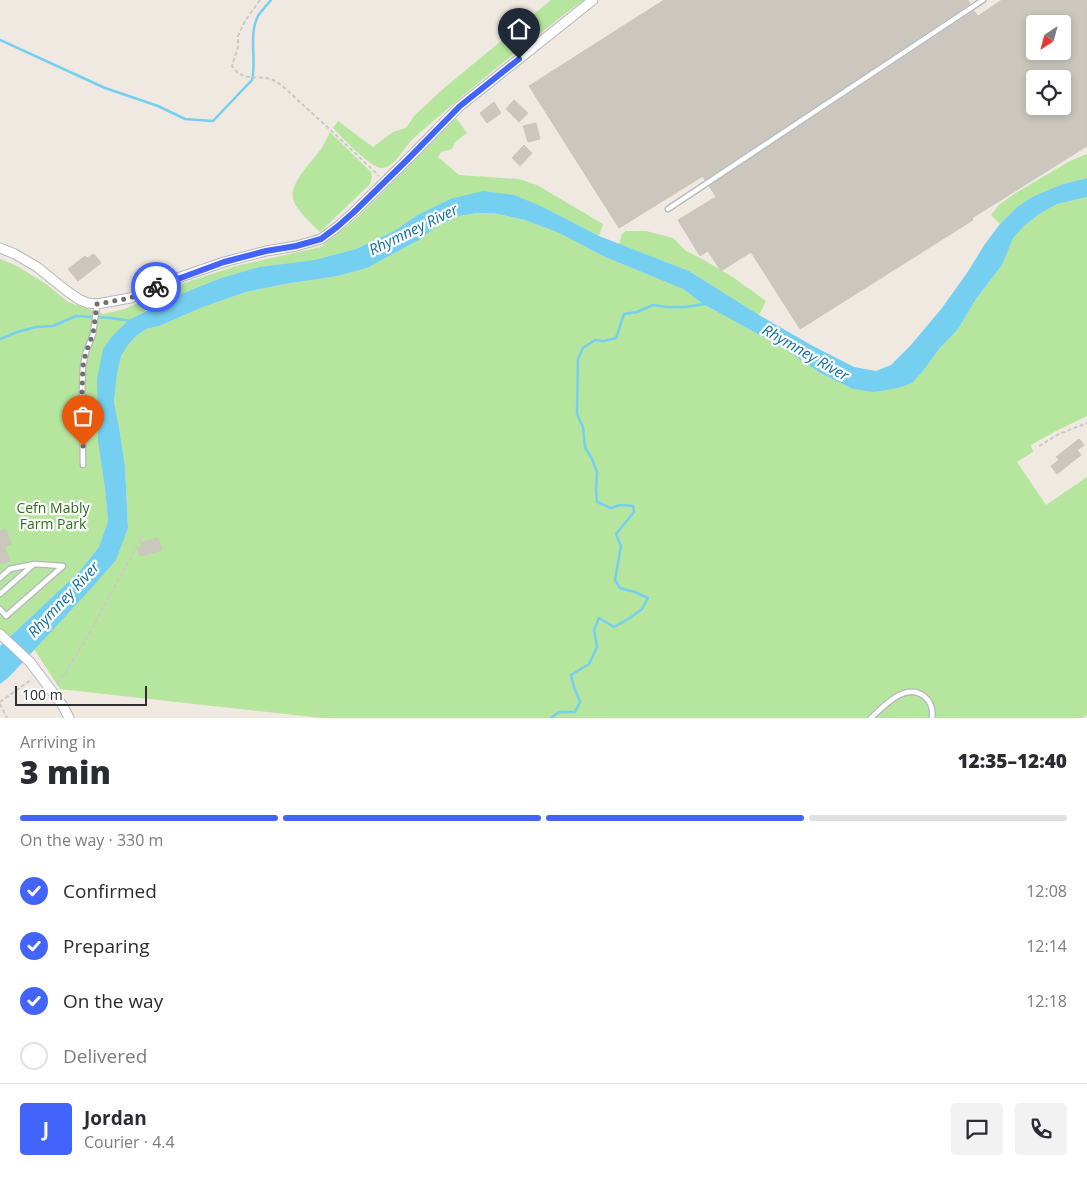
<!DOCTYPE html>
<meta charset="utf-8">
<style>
body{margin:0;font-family:"Open Sans",sans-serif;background:#f2f2f3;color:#2b2b33;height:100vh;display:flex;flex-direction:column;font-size:19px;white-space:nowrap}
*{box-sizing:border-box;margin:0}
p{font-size:16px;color:#7c7c81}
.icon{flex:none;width:28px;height:28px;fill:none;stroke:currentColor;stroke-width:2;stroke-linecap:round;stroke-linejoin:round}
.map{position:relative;height:718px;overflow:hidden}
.sheet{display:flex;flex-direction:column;background:#fff;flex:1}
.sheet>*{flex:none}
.needle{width:32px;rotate:216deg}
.tools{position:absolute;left:1026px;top:15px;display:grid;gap:10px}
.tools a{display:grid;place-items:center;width:45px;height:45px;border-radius:5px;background:#fff;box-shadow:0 2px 8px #0003;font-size:25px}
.scale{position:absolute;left:15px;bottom:12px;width:132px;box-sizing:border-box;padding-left:5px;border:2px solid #2e2e2e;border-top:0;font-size:14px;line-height:18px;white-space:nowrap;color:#2e2e2e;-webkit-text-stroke:4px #fff;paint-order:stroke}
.pin{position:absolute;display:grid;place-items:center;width:42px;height:42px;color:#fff;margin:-51px -21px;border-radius:50% 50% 50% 0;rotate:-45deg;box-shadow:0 0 5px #0007}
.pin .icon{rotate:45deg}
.courier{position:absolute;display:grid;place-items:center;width:50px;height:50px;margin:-25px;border:4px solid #4264fb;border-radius:50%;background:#fff;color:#222;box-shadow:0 1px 6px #0007}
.overview em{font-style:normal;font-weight:800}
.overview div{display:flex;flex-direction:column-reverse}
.overview{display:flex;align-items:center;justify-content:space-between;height:85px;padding:0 20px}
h1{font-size:32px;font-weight:800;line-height:38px}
.bar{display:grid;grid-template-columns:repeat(4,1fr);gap:8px 5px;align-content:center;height:60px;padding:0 20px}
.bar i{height:6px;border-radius:4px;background:#e1e1e2}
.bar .current{background:#4264fb}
.bar p{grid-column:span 4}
.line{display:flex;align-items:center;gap:12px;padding:0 20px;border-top:1px solid #e1e1e2}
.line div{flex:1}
.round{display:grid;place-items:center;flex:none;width:52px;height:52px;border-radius:5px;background:#f2f2f3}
ol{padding:0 20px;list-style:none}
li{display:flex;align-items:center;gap:15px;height:55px}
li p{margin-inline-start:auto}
li .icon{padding:5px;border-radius:50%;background:#4264fb;color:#fff;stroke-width:4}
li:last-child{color:#7c7c81}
li i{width:28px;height:28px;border:2px solid #e1e1e2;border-radius:50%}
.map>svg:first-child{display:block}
.green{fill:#b6e59e}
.water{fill:#75cff0}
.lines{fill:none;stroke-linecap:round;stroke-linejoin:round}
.stream{stroke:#75cff0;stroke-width:2.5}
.building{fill:#cbc7bf;stroke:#cbc5ba;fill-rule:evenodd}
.lane-casing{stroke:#b4b7c1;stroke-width:7}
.street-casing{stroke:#b4b7c1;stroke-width:11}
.path{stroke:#c9c9c9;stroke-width:2;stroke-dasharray:4 2.5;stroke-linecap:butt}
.lane{stroke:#fff;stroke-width:4.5}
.street{stroke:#fff;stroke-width:9}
.done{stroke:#726f6d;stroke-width:5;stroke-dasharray:0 9}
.route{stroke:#4264fb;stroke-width:6}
.labels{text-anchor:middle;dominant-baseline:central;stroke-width:4.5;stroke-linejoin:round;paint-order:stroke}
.park-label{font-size:14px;fill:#2c6e1b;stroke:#fff}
.water-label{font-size:15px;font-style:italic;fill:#0d6fa3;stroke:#fff}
</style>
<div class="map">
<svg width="1087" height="718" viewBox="0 0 1087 718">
<rect width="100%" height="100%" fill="#efe9e1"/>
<path class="green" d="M 551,0 L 585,0 C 570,9 556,21 542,32 C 501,63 462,96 424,129 C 419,133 414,138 410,142 C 402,151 395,166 383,168 C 372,170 342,137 333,128 L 338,121 L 373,147 L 393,132 L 406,128 L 414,116 L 444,88 Z
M 456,118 L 467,133 L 455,142 L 452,149 L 441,152 L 438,157 L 459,175 L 519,179 L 537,185 L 603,224 L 599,236 L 543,207 L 450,199 L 419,214 L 394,231 L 356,249 L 314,260 L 259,267 L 221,278 L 176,296 L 146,310 L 113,335 L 105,488 L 108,521 L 99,547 L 78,573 L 8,639 L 0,629 L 0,259 L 17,266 L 46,284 L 68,302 L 103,314 L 125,309 L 175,286 L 236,266 L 321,247 L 357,218 Z
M 330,132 L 371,172 L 372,177 L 370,184 L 320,232 C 312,224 296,210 293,199 C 289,183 312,162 321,149 C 324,144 327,138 330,132 Z
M 1087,154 L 1087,178 L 1063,184 L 1017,207 L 1000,224 L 991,215 L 999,205 L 1014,194 L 1070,161 Z
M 1087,197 L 1087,416 L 1054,432 L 1031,445 L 1033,452 L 1017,462 L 1046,505 L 1087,477 L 1087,715 L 1083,718 L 322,718 L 60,689 L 34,649 L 88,592 L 128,529 L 125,466 L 119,427 L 114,402 L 117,373 L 121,356 L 128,345 L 136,336 L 146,329 L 159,326 L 203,307 L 246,292 L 285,284 L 338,276 L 367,268 L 419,240 L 436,227 L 459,216 L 478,213 L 493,213 L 525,220 L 559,233 L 605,257 L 683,289 L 703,304 L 783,348 L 822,374 L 853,389 L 939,349 L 958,329 L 976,299 L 1002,265 L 1012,238 L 1025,225 L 1041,213 L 1057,204 Z
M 626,231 L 646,231 L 673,238 L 686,251 L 704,260 L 734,278 L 766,301 L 759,315 L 689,271 L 619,244 L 622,234 Z"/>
<path class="water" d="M 1087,178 L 1087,197 L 1057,204 L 1041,213 L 1025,225 L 1013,238 L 1002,265 L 976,299 L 958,329 L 939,349 L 922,372 L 912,383 L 898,388 L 874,392 L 853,389 L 822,374 L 783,348 L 703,304 L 683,289 L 605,257 L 559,233 L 525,220 L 493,213 L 477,213 L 459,216 L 436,227 L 419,240 L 367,268 L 338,276 L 285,284 L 246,292 L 203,307 L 159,326 L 146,329 L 136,336 L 128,345 L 121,356 L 117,374 L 114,402 L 119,427 L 125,466 L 128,528 L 116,560 L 88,592 L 9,677 L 0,684 L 0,646 L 78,573 L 99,547 L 108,521 L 105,488 L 98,441 L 97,379 L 103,349 L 113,335 L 129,320 L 176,296 L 221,278 L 259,267 L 314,260 L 356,249 L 394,231 L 419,214 L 450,199 L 483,191 L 514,195 L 543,207 L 599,236 L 689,271 L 759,315 L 811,345 L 854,367 L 876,371 L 891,365 L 911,345 L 942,308 L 967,273 L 985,244 L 1000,224 L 1017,207 L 1032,197 L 1063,184 Z"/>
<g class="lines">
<path class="stream" d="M 0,40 L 105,88 L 158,106 L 185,119 L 213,121 L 252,80 C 257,60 248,35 258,16 C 262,10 267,5 271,0
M 0,339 L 17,332 L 36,327 L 53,326 L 76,316 L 111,318 L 131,321
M 551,718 L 559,712 L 575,712 L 580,702 L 574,687 L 571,675 L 589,664 L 597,647 L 594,630 L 599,618 L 614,627 L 630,618 L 642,609 L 648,598 L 635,592 L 620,588 L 615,580 L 621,546 L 616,534 L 634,512 L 633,506 L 620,505 L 611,508 L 597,502 L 596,491 L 597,472 L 592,459 L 585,447 L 583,427 L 577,414 L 578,359 L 583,348 L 595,340 L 604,341 L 616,338 L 624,314 L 637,312 L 653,305 L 667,307 L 685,307 L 705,304"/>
</g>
<path class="building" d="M 664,0 L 968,0 L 970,4 L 705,180 L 703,176 L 619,228 L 529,86 Z
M 1002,0 L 1087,0 L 1087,146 L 972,218 L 973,220 L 800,329 L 751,252 L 721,271 L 708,251 L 700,256 L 678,220 L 716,197 L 709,186 L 974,11 L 978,16 ZM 1035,24 L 1062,24 L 1062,51 L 1035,51 ZM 1035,79 L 1062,79 L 1062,106 L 1035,106 Z
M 514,100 L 528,113 L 519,122 L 506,109 Z
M 494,102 L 501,113 L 487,123 L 480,113 Z
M 536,123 L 540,139 L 528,142 L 523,126 Z
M 524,145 L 532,153 L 520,166 L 512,158 Z
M 94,254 L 101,263 L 78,281 L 68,269 L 85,256 L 87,258 Z
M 1079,439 L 1084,445 L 1077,450 L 1081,455 L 1057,474 L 1051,466 L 1059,460 L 1056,457 Z
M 6,529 L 11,544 L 4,546 L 10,561 L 0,564 L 0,531 Z
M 158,538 L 162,550 L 140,556 L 138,548 L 142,547 L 141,543 Z"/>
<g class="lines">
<defs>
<path id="lane" d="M 668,209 L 983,0
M 83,465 L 82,391 L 83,366 L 86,352 L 93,334 L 97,304
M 0,578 L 10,569 L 34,564 L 63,566 L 6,616 L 0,609
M 0,594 L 33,565
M 871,718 C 884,706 906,681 925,697 C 931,702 933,710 932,718"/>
<path id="street" d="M 0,248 L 15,254 L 37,267 L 67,291 L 80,300 L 88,303 L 97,304 L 130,298 L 172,280 L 224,262 L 266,251 L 296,246 L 321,239 L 337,227 L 354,212 L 408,159 L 460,106 L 593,0
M 0,634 L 30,662 L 63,706 L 69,718"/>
</defs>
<use href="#lane" class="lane-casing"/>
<use href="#street" class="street-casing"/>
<path class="path" d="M 260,0 L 247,18 L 243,25 L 238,36 L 238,47 L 232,66 C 245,85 261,72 277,82 C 286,88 295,98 303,105 C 329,128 354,152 379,176
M 1039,446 L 1059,434 L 1087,423
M 57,683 L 65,674 L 91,630 L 143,535
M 0,702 L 32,679
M 0,704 L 7,718"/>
<use href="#lane" class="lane"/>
<use href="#street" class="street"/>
</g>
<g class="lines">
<path class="done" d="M 83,446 L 82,391 L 83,366 L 86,352 L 93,334 L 97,304 L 130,298 L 156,287"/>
<path class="route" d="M 156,287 L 224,262 L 266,251 L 296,246 L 321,239 L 337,227 L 354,212 L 408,159 L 460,106 L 519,59"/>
</g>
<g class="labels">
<g class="park-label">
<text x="53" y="507">Cefn Mably<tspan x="53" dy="16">Farm Park</tspan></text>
</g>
<g class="water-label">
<text transform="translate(413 229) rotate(-26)">Rhymney River</text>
<text transform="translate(806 352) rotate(30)">Rhymney River</text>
<text transform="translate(63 599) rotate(-47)">Rhymney River</text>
</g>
</g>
</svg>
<div class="tools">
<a><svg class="needle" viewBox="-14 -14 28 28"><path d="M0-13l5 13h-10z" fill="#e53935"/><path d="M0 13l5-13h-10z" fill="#7c7c81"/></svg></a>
<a><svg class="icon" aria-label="locate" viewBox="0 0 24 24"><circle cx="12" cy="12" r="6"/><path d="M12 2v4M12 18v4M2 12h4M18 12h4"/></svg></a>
</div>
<div class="scale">100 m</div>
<div class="pin" style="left:83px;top:446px;background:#ea580c"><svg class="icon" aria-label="bag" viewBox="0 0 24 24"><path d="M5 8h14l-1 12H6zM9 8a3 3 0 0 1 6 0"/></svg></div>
<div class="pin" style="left:519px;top:59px;background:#1f2937"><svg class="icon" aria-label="home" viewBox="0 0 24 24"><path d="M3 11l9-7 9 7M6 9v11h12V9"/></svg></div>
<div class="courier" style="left:156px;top:287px"><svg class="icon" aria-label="bike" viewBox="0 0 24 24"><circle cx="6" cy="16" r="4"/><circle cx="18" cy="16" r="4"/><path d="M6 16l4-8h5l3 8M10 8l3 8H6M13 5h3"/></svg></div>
</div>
<section class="sheet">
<div class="overview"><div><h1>3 min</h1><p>Arriving in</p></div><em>12:35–12:40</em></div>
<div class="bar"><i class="current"></i><i class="current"></i><i class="current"></i><i></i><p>On the way · 330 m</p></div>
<ol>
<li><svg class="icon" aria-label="check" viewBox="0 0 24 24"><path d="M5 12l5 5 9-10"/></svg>Confirmed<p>12:08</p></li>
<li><svg class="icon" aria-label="check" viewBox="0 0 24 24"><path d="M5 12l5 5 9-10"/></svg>Preparing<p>12:14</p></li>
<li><svg class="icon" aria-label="check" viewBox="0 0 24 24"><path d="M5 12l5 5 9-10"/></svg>On the way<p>12:18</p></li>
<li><i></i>Delivered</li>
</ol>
<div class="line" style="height:90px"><b class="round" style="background:#4264fb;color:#fff">J</b><div><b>Jordan</b><p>Courier · 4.4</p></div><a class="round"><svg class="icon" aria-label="chat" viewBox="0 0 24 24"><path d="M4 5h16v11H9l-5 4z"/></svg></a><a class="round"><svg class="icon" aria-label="phone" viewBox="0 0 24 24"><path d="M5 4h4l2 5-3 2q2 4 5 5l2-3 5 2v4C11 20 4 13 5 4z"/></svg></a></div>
</section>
